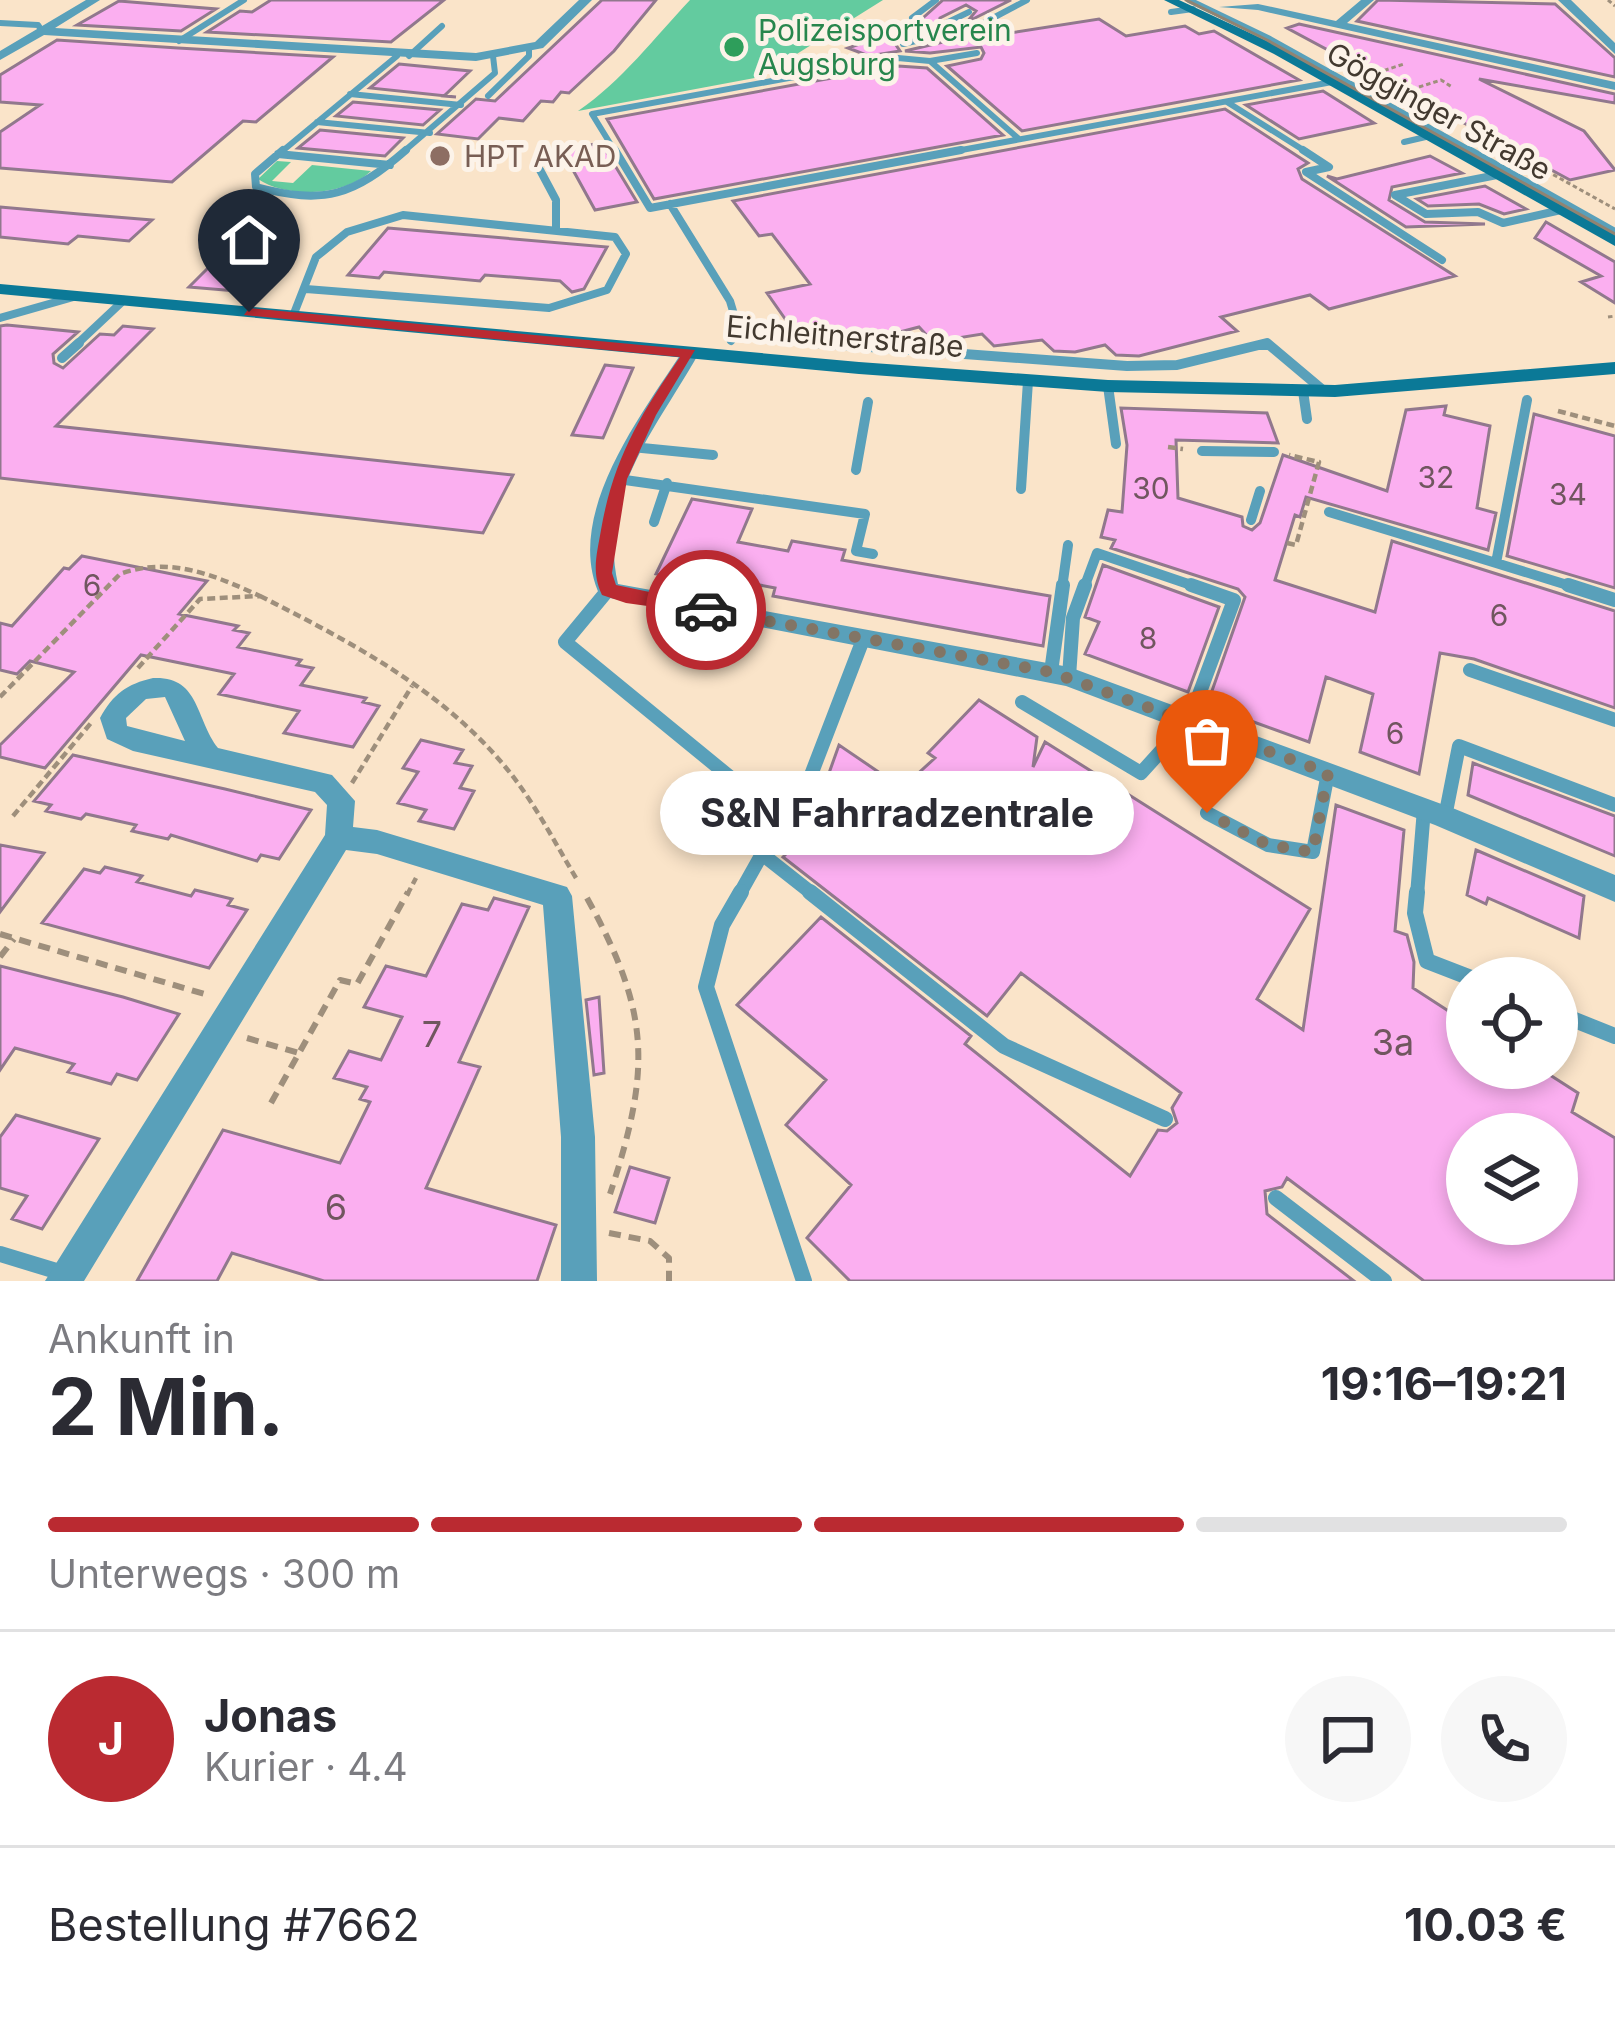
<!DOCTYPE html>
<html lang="de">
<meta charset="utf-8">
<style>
body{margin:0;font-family:Inter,sans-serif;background:#f7f7f7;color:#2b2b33;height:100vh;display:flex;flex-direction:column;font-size:45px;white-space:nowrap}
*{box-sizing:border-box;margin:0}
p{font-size:39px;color:#7c7c81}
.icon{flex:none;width:66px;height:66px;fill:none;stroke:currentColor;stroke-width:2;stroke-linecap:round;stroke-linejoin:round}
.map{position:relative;height:1281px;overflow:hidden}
.side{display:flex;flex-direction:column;background:#fff;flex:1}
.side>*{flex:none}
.buttons{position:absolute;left:1446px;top:957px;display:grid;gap:24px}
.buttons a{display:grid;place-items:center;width:132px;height:132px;border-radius:50%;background:#fff;box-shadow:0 6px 18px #0003;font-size:60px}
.pin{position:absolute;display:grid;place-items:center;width:102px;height:102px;color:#fff;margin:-123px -51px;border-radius:50% 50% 50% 0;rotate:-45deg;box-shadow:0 0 12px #0007}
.pin .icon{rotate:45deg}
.courier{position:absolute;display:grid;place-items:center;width:120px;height:120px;margin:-60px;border:9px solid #ba2a31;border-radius:50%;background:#fff;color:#222;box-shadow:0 3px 15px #0007}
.bubble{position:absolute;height:84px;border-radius:42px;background:#fff;box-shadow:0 6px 18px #0003;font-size:39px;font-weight:700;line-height:84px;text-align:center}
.summary em{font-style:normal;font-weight:700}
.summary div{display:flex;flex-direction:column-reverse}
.summary{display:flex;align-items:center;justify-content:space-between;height:204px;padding:0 48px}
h1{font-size:78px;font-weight:700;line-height:90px}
.bar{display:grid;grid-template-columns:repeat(4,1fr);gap:18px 12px;align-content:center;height:144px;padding:0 48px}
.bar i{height:15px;border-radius:9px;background:#e1e1e2}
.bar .on{background:#ba2a31}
.bar p{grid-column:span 4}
.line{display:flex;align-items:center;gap:30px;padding:0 48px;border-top:3px solid #e1e1e2}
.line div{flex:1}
.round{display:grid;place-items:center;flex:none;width:126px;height:126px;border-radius:63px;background:#f7f7f7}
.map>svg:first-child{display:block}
.green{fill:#63cb9f}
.building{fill:#fbaff0;stroke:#91788d;stroke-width:3;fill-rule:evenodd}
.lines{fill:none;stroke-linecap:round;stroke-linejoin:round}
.path-far2{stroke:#9e8f7c;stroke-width:3;stroke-dasharray:4.5 3;stroke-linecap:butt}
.path-far1{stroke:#9e8f7c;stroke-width:4.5;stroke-dasharray:8 4.5;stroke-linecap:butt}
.path{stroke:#9e8f7c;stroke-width:6;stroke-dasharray:12 8;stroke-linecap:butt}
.service-far4{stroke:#59a0ba;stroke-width:6}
.service-far3{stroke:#59a0ba;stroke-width:8}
.service-far2{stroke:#59a0ba;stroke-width:10}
.service-far1{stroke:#59a0ba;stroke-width:14}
.service{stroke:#59a0ba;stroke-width:16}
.minor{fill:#59a0ba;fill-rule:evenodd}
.secondary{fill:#0b7997;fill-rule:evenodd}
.tram{stroke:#918371;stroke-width:3}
.route{fill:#ba2a31}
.done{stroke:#827565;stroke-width:12;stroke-dasharray:0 21.6}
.leisure-dot{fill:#2e9e5b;stroke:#fcf3e9;stroke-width:4.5}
.education-dot{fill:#8d6e63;stroke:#fcf3e9;stroke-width:4.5}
.labels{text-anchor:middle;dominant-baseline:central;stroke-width:10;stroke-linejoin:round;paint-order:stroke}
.far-leisure-label{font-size:30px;fill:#27864d;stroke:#fcf3e9;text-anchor:start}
.far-street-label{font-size:30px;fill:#42392f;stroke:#fcf3e9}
.far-education-label{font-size:30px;fill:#785e54;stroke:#fcf3e9;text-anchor:start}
.number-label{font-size:30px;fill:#70565f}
.near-number-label{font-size:36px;fill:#70565f}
</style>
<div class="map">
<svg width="1615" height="1281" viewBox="0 0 1615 1281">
<rect width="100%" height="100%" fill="#fae4c9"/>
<path class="green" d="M 690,0 L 883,0 L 760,77 L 578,111 C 622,81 655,37 690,0 Z
M 277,161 L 291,162 L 272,181 L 293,183 L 312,165 L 371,171 C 345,196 287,199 258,179 Z"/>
<path class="building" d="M 271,0 L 444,0 L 391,42 L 207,32 L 240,11 L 252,12 Z
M 602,0 L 656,0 L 614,51 L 569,93 L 561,92 L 553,102 L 541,101 L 523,121 L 499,118 L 478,139 L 437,134 L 476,99 L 495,101 Z
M 943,0 L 1011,0 L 967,22 L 976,11 L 966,5 L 940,18 L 938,28 L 899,38 L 896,45 L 900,51 L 869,56 L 848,48 L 915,25 Z
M 1378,0 L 1555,4 L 1615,58 L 1615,77 L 1357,21 Z
M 119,1 L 216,9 L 181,31 L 77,25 Z
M 1099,19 L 1126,36 L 1185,26 L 1199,34 L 1214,31 L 1299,80 L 1022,131 L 947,66 L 981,59 L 984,53 L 981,47 L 930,53 L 905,51 L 977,34 L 972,39 Z
M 1299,24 L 1615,94 L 1615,103 L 1479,79 L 1584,131 L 1615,170 L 1570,180 L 1287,28 Z
M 57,40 L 178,48 L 333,57 L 256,122 L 243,121 L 172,182 L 0,168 L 0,132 L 40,105 L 0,102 L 0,75 Z
M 399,64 L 470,71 L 444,96 L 456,97 L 370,88 Z
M 898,66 L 927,68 L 1003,135 L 654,199 L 607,119 Z
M 1323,91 L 1374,123 L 1299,139 L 1246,105 Z
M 353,102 L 440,110 L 423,125 L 336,116 Z
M 1225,109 L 1308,163 L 1298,169 L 1302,179 L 1455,276 L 1329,309 L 1310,295 L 1221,317 L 1237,331 L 1139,356 L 1116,355 L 1105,345 L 1075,352 L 1054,351 L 1042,340 L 994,346 L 982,334 L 933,342 L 919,327 L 877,338 L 831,334 L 826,329 L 795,333 L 767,293 L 810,284 L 772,234 L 759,236 L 733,201 Z
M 320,130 L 403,138 L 385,156 L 298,148 Z
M 601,143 L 608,154 L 637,202 L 595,210 L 562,150 Z
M 1430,156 L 1462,173 L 1392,187 L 1389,200 L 1425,222 L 1485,224 L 1406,227 L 1327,176 L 1337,179 Z
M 1485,186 L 1526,209 L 1504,214 L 1479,204 L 1428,206 L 1417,199 Z
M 0,207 L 79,214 L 152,220 L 129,241 L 78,236 L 68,244 L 0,237 Z
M 1546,222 L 1615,262 L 1615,303 L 1581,282 L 1601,276 L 1535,238 Z
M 388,228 L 607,247 L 584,289 L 572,292 L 560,281 L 485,275 L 480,281 L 384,272 L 379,278 L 348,275 Z
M 262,248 L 272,266 L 248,292 L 189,287 L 210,266 L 246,269 L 238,255 Z
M 7,325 L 78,332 L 53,354 L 54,363 L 63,368 L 100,334 L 114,335 L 123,326 L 153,329 L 56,426 L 513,475 L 483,533 L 0,478 L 0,326 Z
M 605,365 L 633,368 L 603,438 L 572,435 Z
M 1446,406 L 1444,415 L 1490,426 L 1477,508 L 1496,513 L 1488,550 L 1306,497 L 1300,517 L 1295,515 L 1275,580 L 1375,612 L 1392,541 L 1615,611 L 1615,708 L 1474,659 L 1440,653 L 1419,774 L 1360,752 L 1373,694 L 1326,677 L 1309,742 L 1207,705 L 1245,597 L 1238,589 L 1111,548 L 1115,540 L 1101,537 L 1108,510 L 1122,512 L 1127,445 L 1121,408 L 1267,413 L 1278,443 L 1176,440 L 1178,498 L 1242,517 L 1243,526 L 1252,530 L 1260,523 L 1283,455 L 1387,491 L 1406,410 Z
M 1534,414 L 1615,436 L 1615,588 L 1507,556 Z
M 692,499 L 752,509 L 738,542 L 788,551 L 792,541 L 845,550 L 842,560 L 1050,596 L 1043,646 L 773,596 L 775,588 L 723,578 L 721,586 L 656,574 Z
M 82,556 L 207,581 L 179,614 L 238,626 L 234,630 L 249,633 L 238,647 L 301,660 L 297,665 L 313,668 L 301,685 L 366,698 L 363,702 L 379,706 L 353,747 L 284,733 L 299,711 L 219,694 L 234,674 L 141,655 L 45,768 L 0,757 L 0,745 L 74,672 L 30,661 L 17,674 L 0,670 L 0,623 L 12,626 L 64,568 L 69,569 Z
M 1103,565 L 1219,607 L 1188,692 L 1085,654 L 1099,622 L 1085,617 Z
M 979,700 L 1037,737 L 1033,767 L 1045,742 L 1310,909 L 1257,999 L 1303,1030 L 1336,805 L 1404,830 L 1395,931 L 1407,935 L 1414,962 L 1413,988 L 1467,1023 L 1467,1068 L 1539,1068 L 1578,1093 L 1572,1112 L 1615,1138 L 1615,1281 L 1424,1281 L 1287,1178 L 1282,1187 L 1265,1191 L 1267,1214 L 1354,1281 L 850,1281 L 807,1238 L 851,1185 L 786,1125 L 826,1080 L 737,1005 L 821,917 L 971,1036 L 965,1044 L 1130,1176 L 1158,1130 L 1167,1131 L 1177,1123 L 1172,1108 L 1181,1093 L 1021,973 L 987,1016 L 783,857 L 828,812 L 818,804 L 839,745 L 902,788 L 935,758 L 928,753 ZM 1467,1134 L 1557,1134 L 1557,1224 L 1467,1224 Z
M 421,740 L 463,750 L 455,763 L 472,766 L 460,788 L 474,791 L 454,829 L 419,821 L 426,810 L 398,803 L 418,772 L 403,768 Z
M 73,755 L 225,789 L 311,810 L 279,859 L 261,855 L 257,861 L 171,835 L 168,839 L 132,831 L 136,825 L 86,814 L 81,819 L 46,811 L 51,805 L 34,801 Z
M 1473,763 L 1615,816 L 1615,856 L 1468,795 Z
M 0,845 L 44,853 L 0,912 Z
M 1476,850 L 1584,896 L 1579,938 L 1488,898 L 1486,904 L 1467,895 Z
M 105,867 L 142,876 L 137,882 L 191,896 L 195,890 L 232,899 L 228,905 L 247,910 L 209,968 L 42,923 L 84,869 L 100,873 Z
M 494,898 L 529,907 L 459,1062 L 480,1067 L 426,1188 L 556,1225 L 537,1281 L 324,1281 L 232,1253 L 217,1281 L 137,1281 L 223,1130 L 340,1163 L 370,1102 L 360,1099 L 367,1087 L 334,1078 L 349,1051 L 381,1060 L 402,1017 L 364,1007 L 386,966 L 426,976 L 462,904 L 488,910 Z
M 0,966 L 123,997 L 179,1014 L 137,1080 L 117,1074 L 111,1084 L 68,1072 L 74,1064 L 15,1048 L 0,1070 Z
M 599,997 L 604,1073 L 594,1075 L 586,1000 Z
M 16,1115 L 99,1139 L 42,1229 L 12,1219 L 27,1196 L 0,1188 L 0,1137 Z
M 630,1167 L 669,1178 L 655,1223 L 615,1212 Z"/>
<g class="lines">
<path class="path-far2" d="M 1608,0 L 1615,6
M 1370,75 L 1404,64
M 1419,87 L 1441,80 L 1452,87
M 1527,160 L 1615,209
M 1608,317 L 1615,316"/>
<path class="path-far1" d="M 1558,411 L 1615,426
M 1168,447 L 1183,449
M 1287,543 L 1296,545 L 1319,462 L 1289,455
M 260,596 C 349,641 443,690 507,769 C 534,802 554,841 576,878
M 0,697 L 120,574 C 170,556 214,575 260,596 L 200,599 L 137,669
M 352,783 L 412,686
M 13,816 L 91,723
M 407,895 L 416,878"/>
<path class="path" d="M 587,898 C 651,1014 651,1069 610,1194
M 0,934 L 208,995
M 0,957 L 14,939
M 247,1038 L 299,1053
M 271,1103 L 340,980 L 357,984 L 408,892
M 609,1233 L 650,1241 L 669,1258 L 669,1281"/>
<path class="service-far4" d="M 1189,0 L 1270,39 L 1475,153
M 1171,12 L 1193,9
M 912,18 L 936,0
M 0,23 L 38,25 L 42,31
M 944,24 L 969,12
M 179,41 L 244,0
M 903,44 L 976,27 L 1027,0
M 409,56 L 442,26
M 930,61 L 977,53
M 350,94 L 461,105
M 488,96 L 529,56 L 529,49
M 1227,102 L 1308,153
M 317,122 L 430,133
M 1404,142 L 1430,136
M 280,153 L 397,56
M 402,153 L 495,73 L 493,56
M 616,153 L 592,114 L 898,58 L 930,61 L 1019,139
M 945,153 L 1332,82"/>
<path class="service-far3" d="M 283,150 L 255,174 L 256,187 C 325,205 353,196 406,150
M 615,150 L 650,208 L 961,150
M 1303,150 L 1329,167 L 1306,172 L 1442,260
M 1469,150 L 1615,232
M 278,154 L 390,165
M 540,170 L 556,200 L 556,228
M 1497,175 L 1395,195 L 1426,214 L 1478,212 L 1503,223 L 1561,210
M 670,204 L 730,301 L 739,331 L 731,341
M 293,316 L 316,257 L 347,232 L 403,215 L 615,237 L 626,254 L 607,290 L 549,308 L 306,289
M 0,318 L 77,296
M 739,331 L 782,340 L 856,346
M 75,346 L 124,300
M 1257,346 L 1270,346"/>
<path class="service-far2" d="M 816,343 L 1127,366 L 1177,365 L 1267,343 L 1324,391
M 62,358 L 79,343
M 1108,386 L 1116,444
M 1303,391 L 1307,419
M 1527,400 L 1496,563 L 1577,588
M 632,447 L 713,455
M 1202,451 L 1274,452
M 856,470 L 868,402
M 618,479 L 865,514 L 856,551 L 873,554
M 1021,489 L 1028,381
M 1329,512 L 1496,563
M 1251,520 L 1260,491
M 654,522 L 667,483
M 1062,588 L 1068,545
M 1084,588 L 1097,553 L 1200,588"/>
<path class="service-far1" d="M 1568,585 L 1615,600
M 608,590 L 565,642 L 791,827
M 1470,670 L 1615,720
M 1051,672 L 1063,585
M 1069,677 L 1073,618 L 1085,585
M 1022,702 L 1141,773 L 1190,719 L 1234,600 L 1191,585
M 1207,813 L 1268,845 L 1313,852 L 1328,773
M 1445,817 L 1459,746 L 1615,805
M 762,854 L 814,895
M 739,895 L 762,854 L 791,827 L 864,637
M 1417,895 L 1424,809"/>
<path class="service" d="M 741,892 L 722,925 L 706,987 L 804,1281
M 810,892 L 1004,1046 L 1165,1119
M 1417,892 L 1415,913 L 1427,961 L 1471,978
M 1557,1013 L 1615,1036
M 1276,1198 L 1384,1281
M 0,1254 L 66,1274"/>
<path class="minor" d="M 86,0 L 100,0 L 55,28 L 476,53 L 535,42 L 579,0 L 592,0 L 543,48 L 476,61 L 44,35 L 0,60 L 0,51 Z
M 1361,0 L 1374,0 L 1347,23 L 1615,82 L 1615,90 L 1258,10 L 1219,7 L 1258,4 L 1336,21 Z
M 1558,0 L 1571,0 L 1615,43 L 1615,54 Z
M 690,348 L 699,353 C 659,425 597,493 618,584 L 1069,667 L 1455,809 L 1615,875 L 1615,902 L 1435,825 L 1066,686 L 600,596 C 562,515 643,413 684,349 Z
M 153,678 C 200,676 195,718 218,748 L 332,775 L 355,801 L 353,827 L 377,830 L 567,887 L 572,896 L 595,1137 L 597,1281 L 561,1281 L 561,1137 L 543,905 L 377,854 L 346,850 L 84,1281 L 45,1281 L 325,835 L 327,805 L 315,792 L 133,751 L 107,739 L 100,718 C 113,694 127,684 153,678 ZM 165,697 L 185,741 L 127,726 L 126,718 L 146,699 Z"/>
<path class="secondary" d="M 1164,0 L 1179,0 L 1282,48 L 1615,234 L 1615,246 L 1274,54 Z
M 0,284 L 859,362 L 1108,380 L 1335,385 L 1615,362 L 1615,374 L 1335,397 L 1108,392 L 859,374 L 0,294 Z"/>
<path class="tram" d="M 1186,0 L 1267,40 L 1615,234"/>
</g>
<path class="route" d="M 249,308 L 695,350 L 656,415 L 627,479 L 612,573 L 616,585 L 712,605 L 712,615 L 626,603 L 602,595 C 591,572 597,554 601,530 C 613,460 640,415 680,357 L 244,315 Z"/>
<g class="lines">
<path class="done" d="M 706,610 L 1051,672 L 1328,773 L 1313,852 L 1268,845 L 1207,813"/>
</g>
<circle class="leisure-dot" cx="734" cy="47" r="12"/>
<circle class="education-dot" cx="440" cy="156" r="12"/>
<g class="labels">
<g class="far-leisure-label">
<text x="758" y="30">Polizeisportverein<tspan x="758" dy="34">Augsburg</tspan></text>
</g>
<g class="far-street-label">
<text transform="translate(1439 111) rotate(29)">Gögginger Straße</text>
<text transform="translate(845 336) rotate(5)">Eichleitnerstraße</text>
</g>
<g class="far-education-label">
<text x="464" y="156">HPT AKAD</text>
</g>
<g class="number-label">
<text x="1436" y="477">32</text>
<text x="1151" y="488">30</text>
<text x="1568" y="494">34</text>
<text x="92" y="585">6</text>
<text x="1499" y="615">6</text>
<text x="1148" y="638">8</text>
<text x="1395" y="733">6</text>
</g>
<g class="near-number-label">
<text x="432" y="1034">7</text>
<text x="1393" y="1042">3a</text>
<text x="336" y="1207">6</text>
</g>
</g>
</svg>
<div class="buttons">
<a><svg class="icon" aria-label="locate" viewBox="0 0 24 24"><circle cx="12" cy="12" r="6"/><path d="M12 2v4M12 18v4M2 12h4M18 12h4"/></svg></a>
<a><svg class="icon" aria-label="layers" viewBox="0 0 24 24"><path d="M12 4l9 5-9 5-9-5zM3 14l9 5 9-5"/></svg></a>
</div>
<div class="pin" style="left:1207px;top:813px;background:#ea580c"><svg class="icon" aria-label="bag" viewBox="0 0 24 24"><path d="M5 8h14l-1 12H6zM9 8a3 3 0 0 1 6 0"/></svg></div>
<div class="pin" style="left:249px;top:312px;background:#1f2937"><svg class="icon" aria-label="home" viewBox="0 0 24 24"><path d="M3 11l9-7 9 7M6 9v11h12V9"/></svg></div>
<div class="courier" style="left:706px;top:610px"><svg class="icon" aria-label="car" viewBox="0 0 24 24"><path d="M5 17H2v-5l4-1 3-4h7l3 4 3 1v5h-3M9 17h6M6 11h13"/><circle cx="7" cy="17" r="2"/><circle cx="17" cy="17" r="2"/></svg></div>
<div class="bubble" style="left:660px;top:771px;width:474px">S&amp;N Fahrradzentrale</div>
</div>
<section class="side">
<div class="summary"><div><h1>2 Min.</h1><p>Ankunft in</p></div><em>19:16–19:21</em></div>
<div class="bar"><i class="on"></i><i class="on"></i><i class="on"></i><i></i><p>Unterwegs · 300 m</p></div>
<div class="line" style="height:216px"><b class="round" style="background:#ba2a31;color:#fff">J</b><div><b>Jonas</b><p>Kurier · 4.4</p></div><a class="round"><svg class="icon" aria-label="chat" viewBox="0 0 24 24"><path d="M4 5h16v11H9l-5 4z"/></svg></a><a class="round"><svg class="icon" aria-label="phone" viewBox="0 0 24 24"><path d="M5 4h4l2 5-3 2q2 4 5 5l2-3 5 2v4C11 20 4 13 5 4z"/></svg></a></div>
<div class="line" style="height:156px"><div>Bestellung #7662</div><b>10.03 €</b></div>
</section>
